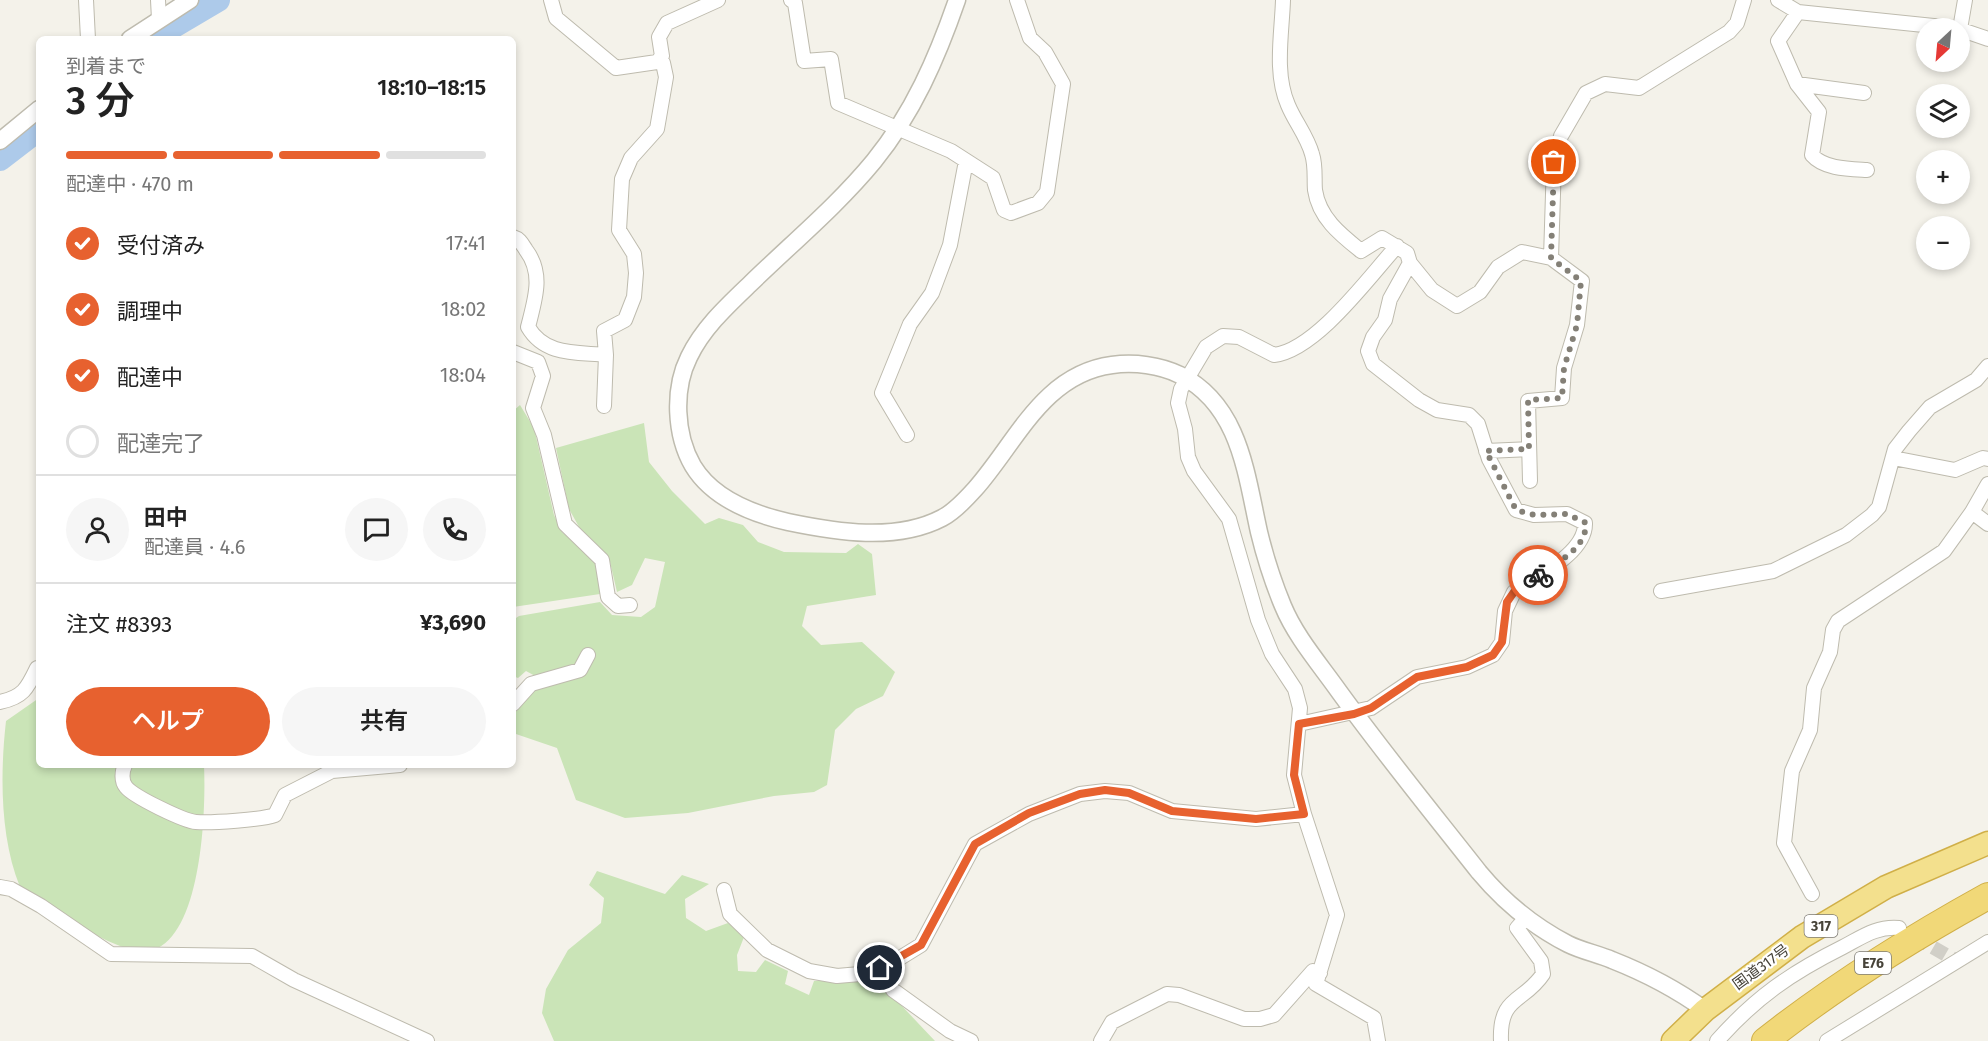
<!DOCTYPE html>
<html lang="ja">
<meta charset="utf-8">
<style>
body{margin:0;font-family:"Fira Sans","Noto Sans JP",sans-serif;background:#f6f6f6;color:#222;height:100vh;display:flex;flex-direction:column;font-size:22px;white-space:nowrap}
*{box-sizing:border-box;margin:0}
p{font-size:20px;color:#767676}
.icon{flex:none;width:33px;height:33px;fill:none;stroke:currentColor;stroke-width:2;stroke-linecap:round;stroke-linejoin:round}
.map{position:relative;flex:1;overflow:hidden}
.panel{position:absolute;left:36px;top:36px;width:480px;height:732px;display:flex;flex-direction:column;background:#fff;border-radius:9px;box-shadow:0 3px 9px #0003}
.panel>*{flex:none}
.needle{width:39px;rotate:206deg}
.buttons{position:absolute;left:1916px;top:18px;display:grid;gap:12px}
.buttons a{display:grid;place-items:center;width:54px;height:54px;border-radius:50%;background:#fff;box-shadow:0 3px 9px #0003;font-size:30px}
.pin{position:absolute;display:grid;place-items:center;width:51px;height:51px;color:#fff;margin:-26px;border:3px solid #fff;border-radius:50%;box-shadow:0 2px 6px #0007}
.courier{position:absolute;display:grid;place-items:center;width:60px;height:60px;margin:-30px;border:4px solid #e7612f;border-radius:50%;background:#fff;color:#222;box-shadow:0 2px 8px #0007}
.head em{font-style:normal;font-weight:600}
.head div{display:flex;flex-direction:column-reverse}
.head{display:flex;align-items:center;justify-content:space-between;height:102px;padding:0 30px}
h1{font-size:39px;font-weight:600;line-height:45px}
.bar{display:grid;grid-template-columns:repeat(4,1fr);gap:9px 6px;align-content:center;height:72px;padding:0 30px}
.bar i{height:8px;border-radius:4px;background:#e0e0e0}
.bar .current{background:#e7612f}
.bar p{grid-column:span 4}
.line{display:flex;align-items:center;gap:15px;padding:0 30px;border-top:2px solid #e0e0e0}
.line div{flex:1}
.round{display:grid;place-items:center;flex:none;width:63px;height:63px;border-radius:32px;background:#f6f6f6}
ol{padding:0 30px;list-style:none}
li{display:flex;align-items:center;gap:18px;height:66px}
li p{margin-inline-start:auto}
li .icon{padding:6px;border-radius:50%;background:#e7612f;color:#fff;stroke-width:4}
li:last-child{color:#767676}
li i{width:33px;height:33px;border:3px solid #e0e0e0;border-radius:50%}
.button{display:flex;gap:12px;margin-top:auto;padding:12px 30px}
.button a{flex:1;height:69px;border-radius:36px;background:#e7612f;color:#fff;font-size:24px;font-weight:600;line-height:69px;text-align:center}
.button a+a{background:#f6f6f6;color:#222}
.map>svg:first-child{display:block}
.green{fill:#cae4b7}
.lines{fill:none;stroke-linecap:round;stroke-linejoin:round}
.river{stroke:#adcaea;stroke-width:24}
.minor-tunnel{stroke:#d1cfc7;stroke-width:14;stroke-dasharray:14 7;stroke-linecap:butt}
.minor-casing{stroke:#bebbae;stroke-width:16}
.tertiary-casing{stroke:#bebbae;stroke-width:19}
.trunk-casing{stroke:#d0af48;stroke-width:25}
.motorway-casing{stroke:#d0af48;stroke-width:28}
.minor{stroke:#fff;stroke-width:14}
.tertiary{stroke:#fff;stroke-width:16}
.trunk{stroke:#f3e08d;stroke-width:22}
.motorway{stroke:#f1d878;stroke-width:26}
.done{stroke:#848077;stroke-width:6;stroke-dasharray:0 10.8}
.route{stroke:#e7612f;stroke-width:8}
.labels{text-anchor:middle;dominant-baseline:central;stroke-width:4.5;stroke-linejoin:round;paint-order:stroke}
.shield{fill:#fff;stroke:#7e7b74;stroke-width:1.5}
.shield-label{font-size:14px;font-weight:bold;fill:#474339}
.street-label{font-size:15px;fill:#474339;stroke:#fff}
</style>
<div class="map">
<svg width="1988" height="1041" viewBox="0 0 1988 1041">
<rect width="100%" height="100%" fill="#f4f2ea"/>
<path class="green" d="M 520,405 L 534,428 L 554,515 L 562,532 L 596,562 L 600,594 L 513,607 L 513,411 Z
M 644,423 L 649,462 L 672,491 L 705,524 L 719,518 L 743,525 L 758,542 L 784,552 L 846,553 L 858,544 L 872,554 L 876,595 L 807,606 L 802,626 L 821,645 L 862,642 L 895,672 L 883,696 L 856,709 L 835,730 L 827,785 L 814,792 L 774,796 L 688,813 L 625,818 L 576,800 L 557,748 L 513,733 L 513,707 L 537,677 L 526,671 L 518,678 L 513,676 L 513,620 L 519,616 L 600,602 L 612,615 L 641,617 L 655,607 L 665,562 L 645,558 L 632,585 L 617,592 L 610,562 L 583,534 L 569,509 L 556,448 Z
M 39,698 L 39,765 L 204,765 C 206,807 203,948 144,952 C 131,953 96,936 85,929 C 72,921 26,897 20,887 C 0,838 0,774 6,721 Z
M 597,871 L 665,894 L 682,875 L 709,884 L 685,899 L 686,918 L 706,931 L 728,923 L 744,937 L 737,955 L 738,971 L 756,972 L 765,960 L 788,971 L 785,984 L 809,995 L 814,981 L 869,980 L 883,986 L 935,1041 L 554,1041 L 542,1013 L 546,989 L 568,950 L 601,923 L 604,898 L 589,885 Z"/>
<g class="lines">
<path class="river" d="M 152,39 L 218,0
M 0,159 L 39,129"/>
<path class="minor-tunnel" d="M 1915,937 L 1955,960"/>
<defs>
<path id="minor" d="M 86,0 L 88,39
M 158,0 L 159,19
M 551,0 L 556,18 L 616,68 L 657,62 L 662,56 L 659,37 L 667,23 L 718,0
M 791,0 L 795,3 L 804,61 L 831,59 L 838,103 L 951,151 L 993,178 L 1004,210 L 1011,213 L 1038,203 L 1047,192 L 1063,84 L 1045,52 L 1030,38 L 1017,0
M 1283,0 C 1282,33 1274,73 1288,105 C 1295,122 1307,136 1312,154 C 1316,166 1314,179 1315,190 C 1319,218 1341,235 1361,251 L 1382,238 L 1407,253 L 1410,263 L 1390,299 L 1385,320 L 1373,337 L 1368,351 L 1373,364 L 1419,400 L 1437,410 L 1469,415 L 1478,424 L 1489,459 L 1516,510 L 1534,515 L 1567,514 L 1585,523 C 1586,553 1537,576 1514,592 L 1505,611 L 1502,642 L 1493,655 L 1467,667 L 1417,677 L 1371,708 L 1299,724
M 1778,0 L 1798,12 L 1953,28
M 1798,12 L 1778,41 L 1797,84 L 1819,112 L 1812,155 C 1824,169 1849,169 1867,170
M 1959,29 L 1988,39
M 1960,29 L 1965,0
M 1797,84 L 1864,93
M 513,237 C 520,239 522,244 526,250 C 544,274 535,299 528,327 C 545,356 576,352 606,355
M 1410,263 L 1432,290 L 1457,306 L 1480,292 L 1498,267 L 1522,252 L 1551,258
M 513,352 L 538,362 L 543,376 L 533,408 L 544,435 L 565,524 L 602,560 L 608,597 L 618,606 L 630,605
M 604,406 L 606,355 L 604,331 L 625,320 L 634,297 L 636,273 L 634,254 L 619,230 L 622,179 L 631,158 L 657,129 L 666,77 L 663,63 L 660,60
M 907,435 L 882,393 L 910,324 L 932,293 L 950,245 L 966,161
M 1486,451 L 1529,449
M 1893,458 L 1955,470 L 1983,458 L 1988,459
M 1530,481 L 1528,401 L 1562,398 L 1564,368 L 1577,325 L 1582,281 L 1551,258 L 1554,162 L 1561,136 L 1586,93 L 1605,84 L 1639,88 L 1729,32 L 1737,23 L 1744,0
M 1972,512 L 1988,524
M 1661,591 L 1773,571 L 1846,535 L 1872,515 L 1879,507 L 1895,449 L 1909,431 L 1930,407 L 1976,380 L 1988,366
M 0,702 C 23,697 27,689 37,668
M 513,704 L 531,684 L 580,670 L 588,655
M 125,765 C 122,771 121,781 126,787 C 134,797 184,821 196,822 C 211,823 262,820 275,815 L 285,795 L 332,771 L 400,765
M 0,887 L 11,889 L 41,906 L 111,954 L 252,956 L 294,980 L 427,1041
M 724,890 L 730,914 L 767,950 L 809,971 L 837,976 L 860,974 L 887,966 L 921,945 L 975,844 L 1029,814 L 1080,794 L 1105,791 L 1129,793 L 1172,811 L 1256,819 L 1304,814
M 1812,894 L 1784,843 L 1792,771 L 1810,730 L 1814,688 L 1830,652 L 1833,630 L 1838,621 L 1944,551 L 1972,512 L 1988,484
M 880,968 L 893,990 L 950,1031 L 971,1041
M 1101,1041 L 1112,1022 L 1167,994 L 1179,995 L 1244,1019 L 1260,1019 L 1274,1015 L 1313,971 L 1320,973
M 1378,1041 L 1374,1018 L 1316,984 L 1337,915 L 1304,814 L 1294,775 L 1300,708 L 1295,689 L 1272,654 L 1258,620 L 1229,519 L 1194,471 L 1188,457 L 1185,429 L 1178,403 L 1181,389 L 1206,347 L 1223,336 L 1239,337 L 1274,355 C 1316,350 1369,277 1397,246
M 1501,1041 C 1499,995 1524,1003 1543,974 L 1541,961 L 1517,928 L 1526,918
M 1717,1041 C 1756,997 1791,973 1843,947 C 1862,937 1877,926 1899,928
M 1827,1041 L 1988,942"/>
<path id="tertiary" d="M 957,0 C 937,58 913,113 874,161 C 837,206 791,244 750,284 C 727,306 703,328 689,357 C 673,389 675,435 693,466 C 713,499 753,514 788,522 C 836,532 896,542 942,518 C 954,512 966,499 975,489 C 1016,443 1043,374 1112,365 C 1134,362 1160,365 1180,375 C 1240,405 1246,474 1259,532 C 1265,557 1273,582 1283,606 C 1295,635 1317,661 1335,686 C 1381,750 1431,811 1479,872 C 1504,902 1533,926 1568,944 C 1582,951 1598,954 1612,960 C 1645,973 1676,989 1705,1010
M 130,39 L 190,0
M 0,141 L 39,109"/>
<path id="trunk" d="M 1673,1041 L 1705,1010 L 1802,937 L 1886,887 L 1988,843"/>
<path id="motorway" d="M 1765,1041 C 1835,986 1910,939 1988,896"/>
</defs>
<use href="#minor" class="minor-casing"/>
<use href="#tertiary" class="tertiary-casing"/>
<use href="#trunk" class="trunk-casing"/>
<use href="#motorway" class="motorway-casing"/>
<use href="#minor" class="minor"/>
<use href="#tertiary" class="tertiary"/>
<use href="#trunk" class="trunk"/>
<use href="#motorway" class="motorway"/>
</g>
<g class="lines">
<path class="done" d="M 1538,575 C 1557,562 1586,550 1586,523 L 1567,514 L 1534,515 L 1516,510 L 1486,451 L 1529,449 L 1528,400 L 1562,398 L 1564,368 L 1577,325 L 1581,281 L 1551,258 L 1554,162"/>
<path class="route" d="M 880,968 L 921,945 L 975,844 L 1029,813 L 1080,794 L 1105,790 L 1129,793 L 1172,811 L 1256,819 L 1304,814 L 1294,775 L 1299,724 L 1354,714 L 1371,708 L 1417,677 L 1467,667 L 1493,655 L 1502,642 L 1507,602 L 1514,592 L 1538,575"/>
</g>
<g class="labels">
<g class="shield">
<rect x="1804.5" y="915" width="33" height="22" rx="4.5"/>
<rect x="1855" y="952" width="36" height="22" rx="4.5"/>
</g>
<g class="shield-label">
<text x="1821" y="926">317</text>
<text x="1873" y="963">E76</text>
</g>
<g class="street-label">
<text transform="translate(1761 967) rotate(-36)">国道317号</text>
</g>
</g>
</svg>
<div class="buttons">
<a><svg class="needle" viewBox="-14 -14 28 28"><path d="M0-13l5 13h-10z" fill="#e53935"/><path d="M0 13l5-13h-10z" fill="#767676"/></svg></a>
<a><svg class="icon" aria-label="layers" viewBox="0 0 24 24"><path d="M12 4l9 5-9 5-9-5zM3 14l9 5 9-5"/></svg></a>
<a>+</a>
<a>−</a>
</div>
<div class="pin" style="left:1554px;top:162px;background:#ea580c"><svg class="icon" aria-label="bag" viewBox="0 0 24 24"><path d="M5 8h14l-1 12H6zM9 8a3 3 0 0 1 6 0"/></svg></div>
<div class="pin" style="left:880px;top:968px;background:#1f2937"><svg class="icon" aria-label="home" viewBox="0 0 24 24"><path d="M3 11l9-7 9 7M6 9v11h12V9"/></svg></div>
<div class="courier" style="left:1538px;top:575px"><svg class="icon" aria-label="bike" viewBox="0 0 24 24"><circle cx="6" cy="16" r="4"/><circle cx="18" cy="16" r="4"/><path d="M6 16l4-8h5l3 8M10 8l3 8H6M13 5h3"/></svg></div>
<section class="panel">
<div class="head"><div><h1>3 分</h1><p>到着まで</p></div><em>18:10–18:15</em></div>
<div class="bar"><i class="current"></i><i class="current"></i><i class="current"></i><i></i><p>配達中 · 470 m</p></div>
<ol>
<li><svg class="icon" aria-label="check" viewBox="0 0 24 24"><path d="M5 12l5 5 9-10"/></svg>受付済み<p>17:41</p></li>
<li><svg class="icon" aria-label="check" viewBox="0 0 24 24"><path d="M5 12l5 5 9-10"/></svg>調理中<p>18:02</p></li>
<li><svg class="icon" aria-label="check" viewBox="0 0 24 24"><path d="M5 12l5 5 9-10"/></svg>配達中<p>18:04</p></li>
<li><i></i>配達完了</li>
</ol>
<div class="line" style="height:108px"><a class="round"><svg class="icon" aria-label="person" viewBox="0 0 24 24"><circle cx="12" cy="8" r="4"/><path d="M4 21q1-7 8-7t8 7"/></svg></a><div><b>田中</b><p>配達員 · 4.6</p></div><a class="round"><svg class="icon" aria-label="chat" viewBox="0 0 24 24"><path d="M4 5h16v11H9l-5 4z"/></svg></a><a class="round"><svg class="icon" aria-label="phone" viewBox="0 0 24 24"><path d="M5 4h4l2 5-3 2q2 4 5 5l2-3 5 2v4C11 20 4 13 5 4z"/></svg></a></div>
<div class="line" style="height:78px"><div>注文 #8393</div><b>¥3,690</b></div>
<div class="button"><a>ヘルプ</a><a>共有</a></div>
</section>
</div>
